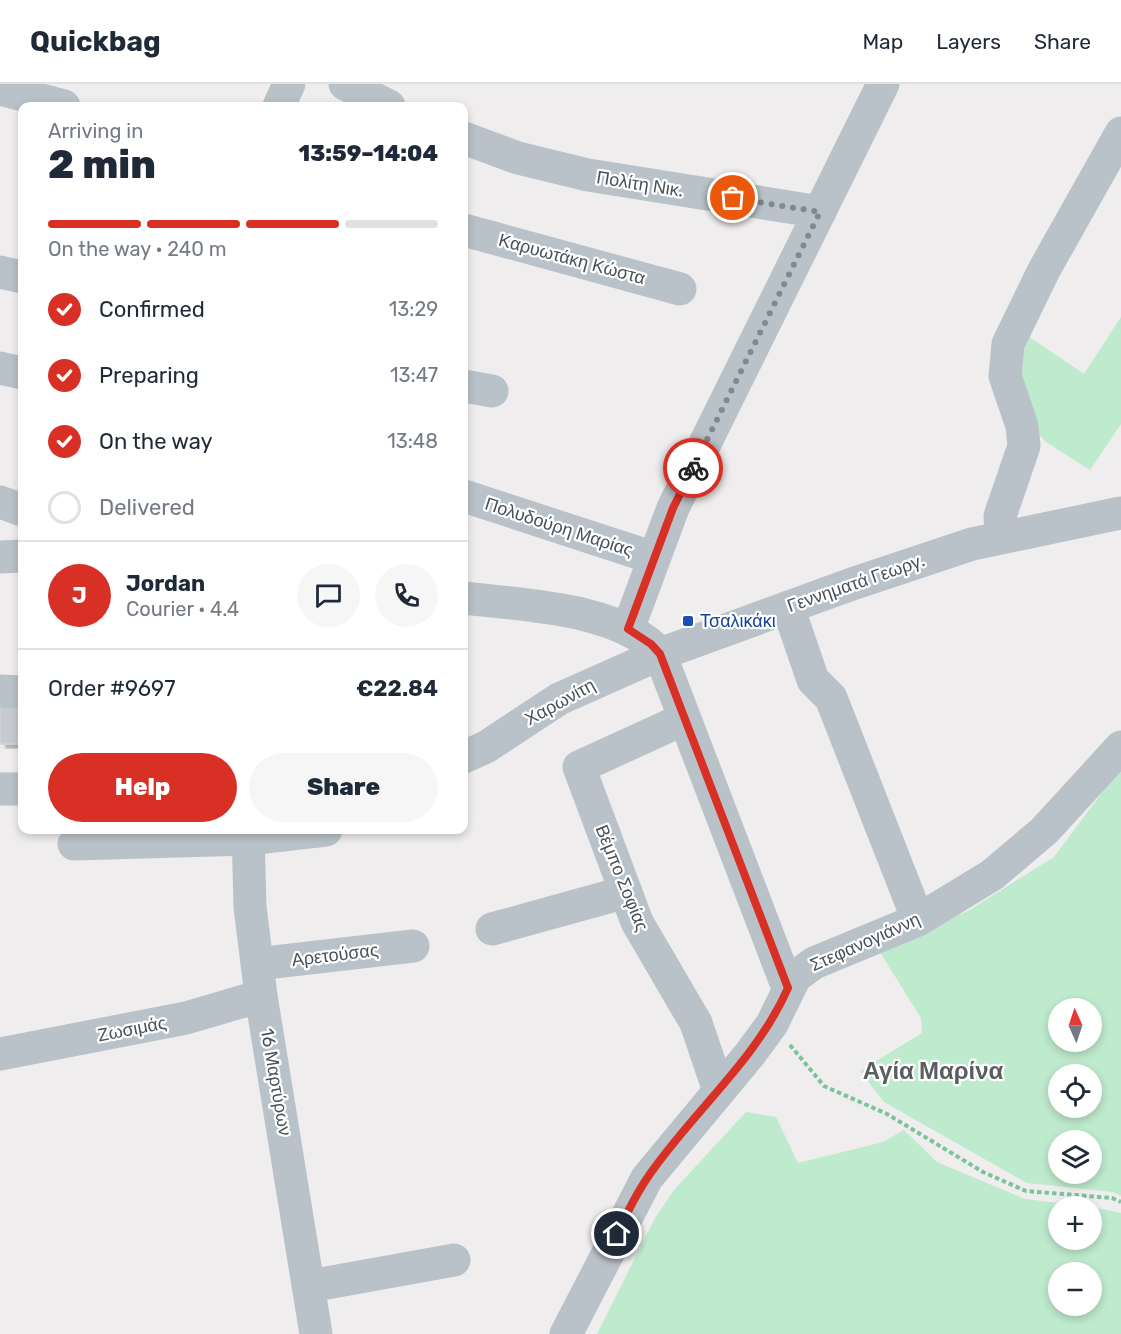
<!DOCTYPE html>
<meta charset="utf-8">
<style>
body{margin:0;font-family:Rubik,sans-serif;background:#f6f6f7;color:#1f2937;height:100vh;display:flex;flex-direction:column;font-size:22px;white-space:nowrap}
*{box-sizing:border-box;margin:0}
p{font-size:20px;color:#747a83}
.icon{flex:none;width:33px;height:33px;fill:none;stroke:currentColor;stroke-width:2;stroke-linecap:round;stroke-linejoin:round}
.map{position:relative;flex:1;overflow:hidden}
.side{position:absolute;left:18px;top:18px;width:450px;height:732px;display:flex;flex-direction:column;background:#fff;border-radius:12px;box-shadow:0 3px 9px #0003}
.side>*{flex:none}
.needle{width:39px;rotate:357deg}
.tools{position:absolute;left:1048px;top:914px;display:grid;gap:12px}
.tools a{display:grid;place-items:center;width:54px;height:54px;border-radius:50%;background:#fff;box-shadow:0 3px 9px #0003;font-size:30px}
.pin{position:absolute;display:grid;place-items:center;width:51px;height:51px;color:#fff;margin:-26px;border:3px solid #fff;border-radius:50%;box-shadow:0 2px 6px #0007}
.courier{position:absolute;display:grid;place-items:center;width:60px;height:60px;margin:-30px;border:4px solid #d93025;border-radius:50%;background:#fff;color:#222;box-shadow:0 2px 8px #0007}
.summary em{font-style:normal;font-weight:800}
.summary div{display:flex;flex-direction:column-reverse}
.summary{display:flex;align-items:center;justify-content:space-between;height:102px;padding:0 30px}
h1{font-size:39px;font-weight:800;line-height:45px}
.bar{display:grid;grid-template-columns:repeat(4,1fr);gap:9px 6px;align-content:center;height:72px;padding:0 30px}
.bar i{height:8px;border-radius:4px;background:#e0e1e3}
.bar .selected{background:#d93025}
.bar p{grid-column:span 4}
.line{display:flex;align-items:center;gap:15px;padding:0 30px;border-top:2px solid #e0e1e3}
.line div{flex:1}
.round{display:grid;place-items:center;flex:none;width:63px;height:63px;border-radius:32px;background:#f6f6f7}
ol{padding:0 30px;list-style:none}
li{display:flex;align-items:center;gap:18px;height:66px}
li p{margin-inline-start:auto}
li .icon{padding:6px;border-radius:50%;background:#d93025;color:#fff;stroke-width:4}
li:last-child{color:#747a83}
li i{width:33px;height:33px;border:3px solid #e0e1e3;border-radius:50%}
.cta{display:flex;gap:12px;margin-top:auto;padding:12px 30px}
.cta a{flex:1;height:69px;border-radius:36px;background:#d93025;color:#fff;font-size:24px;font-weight:800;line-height:69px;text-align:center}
.cta a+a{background:#f6f6f7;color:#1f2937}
header{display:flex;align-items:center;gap:36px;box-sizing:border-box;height:84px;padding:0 30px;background:#fff;border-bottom:2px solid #e0e1e3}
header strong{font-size:28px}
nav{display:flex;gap:33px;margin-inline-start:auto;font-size:21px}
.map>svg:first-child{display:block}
.green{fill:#beeacd;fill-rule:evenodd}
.building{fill:#c7cacf;stroke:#d1d3d8;stroke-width:1.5;filter:url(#shadow)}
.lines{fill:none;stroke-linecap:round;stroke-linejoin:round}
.path{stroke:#7ac49b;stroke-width:4;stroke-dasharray:4.5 3;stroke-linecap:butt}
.minor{stroke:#b9c2c8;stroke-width:33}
.done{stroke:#82888c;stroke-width:6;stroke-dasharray:0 10.8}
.route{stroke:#d93025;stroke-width:8}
.transit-dot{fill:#1a4fb4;stroke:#fff;stroke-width:2}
.labels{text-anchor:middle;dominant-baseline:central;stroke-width:4.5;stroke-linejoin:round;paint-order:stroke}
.street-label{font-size:18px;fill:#475158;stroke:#fff}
.transit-label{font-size:18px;fill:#164399;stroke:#fff;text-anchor:start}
.district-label{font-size:24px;font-weight:bold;fill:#5a5e61;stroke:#fff}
</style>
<header>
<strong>Quickbag</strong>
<nav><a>Map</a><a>Layers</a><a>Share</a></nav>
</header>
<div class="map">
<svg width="1121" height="1250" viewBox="0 0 1121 1250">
<defs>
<filter id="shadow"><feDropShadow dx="6" dy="4" stdDeviation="1.5" flood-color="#0004"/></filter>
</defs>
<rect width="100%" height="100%" fill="#efeded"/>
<path class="green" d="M 1121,233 L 1121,340 L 1090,386 L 1046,358 L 1031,341 L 1014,297 L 1025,250 L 1084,290 Z
M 1121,683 L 1121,1112 L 1113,1108 L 1027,1099 L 884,1018 L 860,987 L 922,949 L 921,934 L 878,865 L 968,827 L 1054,773 ZM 1059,924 L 1092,924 L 1092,957 L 1059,957 ZM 1059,990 L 1092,990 L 1092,1023 L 1059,1023 ZM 1059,1056 L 1092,1056 L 1092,1089 L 1059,1089 Z
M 746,1028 L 776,1033 L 798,1079 L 883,1058 L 904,1046 L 937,1078 L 1025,1115 L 1083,1122 L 1059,1122 L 1059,1155 L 1092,1155 L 1092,1123 L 1121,1129 L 1121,1250 L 597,1250 L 655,1134 L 674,1106 ZM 1059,1188 L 1092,1188 L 1092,1221 L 1059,1221 Z"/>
<path class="building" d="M 0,615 L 22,616 L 22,660 L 0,660 Z"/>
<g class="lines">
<path class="path" d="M 790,961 L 824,1002 L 887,1030 L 983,1088 L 1026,1107 L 1112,1114 L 1121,1118"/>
<path class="minor" d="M 345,0 L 389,22
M 0,5 L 64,22
M 279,22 L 289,0
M 464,54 L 518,74 L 588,91 L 820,128
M 464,146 L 680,205
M 0,188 L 22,193
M 0,284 L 22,289
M 464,302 L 492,307
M 464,412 L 654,474
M 0,418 L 22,426
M 1001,454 L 1000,432 L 1024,362 L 1022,342 L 1005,292 L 1008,260 L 1044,186 L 1121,49
M 0,473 L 22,472
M 464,514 C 521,521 622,524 660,570 L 852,500 L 972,460 L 1121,429
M 788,523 L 813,596 L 831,614 L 918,836
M 628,545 L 673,424 L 883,0
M 0,607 L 22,608
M 684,635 L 579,683 L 637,838 L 696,939 L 719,1007
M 464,673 L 486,663 L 559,615 L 660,570 L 788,904
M 0,705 L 22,705
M 248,746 L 250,823 L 261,912 L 316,1250
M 74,760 L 249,755 L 326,746
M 492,845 L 626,808
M 257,880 L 413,862
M 0,970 L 186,934 L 261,912
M 310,1202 L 454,1176
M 566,1250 L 647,1094 L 750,970 L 772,940 L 795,893 L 814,879 L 918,836 L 992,791 L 1044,747 L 1121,663"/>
</g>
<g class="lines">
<path class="done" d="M 693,384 L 820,128 L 733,114"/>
<path class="route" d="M 617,1150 C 628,1127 639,1104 655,1083 C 699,1022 757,974 788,904 L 660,570 L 651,560 L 628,545 L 673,424 L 693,384"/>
</g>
<rect class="transit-dot" x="682" y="531" width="12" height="12" rx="3"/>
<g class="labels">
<g class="street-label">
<text transform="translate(640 100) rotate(9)">Πολίτη Νικ.</text>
<text transform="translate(572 175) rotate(15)">Καρυωτάκη Κώστα</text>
<text transform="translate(559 443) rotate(18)">Πολυδούρη Μαρίας</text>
<text transform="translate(856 499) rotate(-19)">Γεννηματά Γεωργ.</text>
<text transform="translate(560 618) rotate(-29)">Χαρωνίτη</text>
<text transform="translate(622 794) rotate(68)">Βέμπο Σοφίας</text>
<text transform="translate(865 858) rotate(-24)">Στεφανογιάννη</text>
<text transform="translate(335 871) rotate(-7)">Αρετούσας</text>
<text transform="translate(132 945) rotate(-11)">Ζωσιμάς</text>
<text transform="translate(276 998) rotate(80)">16 Μαρτύρων</text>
</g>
<g class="transit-label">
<text x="700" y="537">Τσαλικάκι</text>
</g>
<g class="district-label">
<text x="933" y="987">Αγία Μαρίνα</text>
</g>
</g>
</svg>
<div class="tools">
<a><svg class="needle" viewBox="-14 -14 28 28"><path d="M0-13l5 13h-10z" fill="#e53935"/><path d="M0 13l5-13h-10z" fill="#747a83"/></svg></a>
<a><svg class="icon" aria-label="locate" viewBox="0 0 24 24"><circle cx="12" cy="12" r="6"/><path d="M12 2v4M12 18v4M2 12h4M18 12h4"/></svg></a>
<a><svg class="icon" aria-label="layers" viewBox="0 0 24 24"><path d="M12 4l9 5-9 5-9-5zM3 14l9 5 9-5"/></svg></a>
<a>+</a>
<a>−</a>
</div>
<div class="pin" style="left:733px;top:114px;background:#ea580c"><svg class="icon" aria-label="bag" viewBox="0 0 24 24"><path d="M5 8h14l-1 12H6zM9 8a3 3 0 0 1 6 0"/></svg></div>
<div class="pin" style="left:617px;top:1150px;background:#1f2937"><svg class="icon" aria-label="home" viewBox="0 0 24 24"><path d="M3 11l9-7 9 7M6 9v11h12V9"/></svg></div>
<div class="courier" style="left:693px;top:384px"><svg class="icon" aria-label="bike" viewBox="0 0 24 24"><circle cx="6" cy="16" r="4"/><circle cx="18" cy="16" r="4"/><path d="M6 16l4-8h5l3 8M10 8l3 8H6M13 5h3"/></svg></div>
<section class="side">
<div class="summary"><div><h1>2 min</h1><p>Arriving in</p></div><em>13:59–14:04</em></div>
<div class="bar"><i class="selected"></i><i class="selected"></i><i class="selected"></i><i></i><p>On the way · 240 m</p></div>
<ol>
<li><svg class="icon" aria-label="check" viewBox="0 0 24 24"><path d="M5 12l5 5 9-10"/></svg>Confirmed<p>13:29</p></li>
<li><svg class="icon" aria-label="check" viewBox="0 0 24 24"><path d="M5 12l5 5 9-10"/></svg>Preparing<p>13:47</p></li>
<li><svg class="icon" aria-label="check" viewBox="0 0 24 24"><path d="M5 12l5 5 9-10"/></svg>On the way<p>13:48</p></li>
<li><i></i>Delivered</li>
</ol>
<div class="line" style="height:108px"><b class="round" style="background:#d93025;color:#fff">J</b><div><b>Jordan</b><p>Courier · 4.4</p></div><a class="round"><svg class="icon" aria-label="chat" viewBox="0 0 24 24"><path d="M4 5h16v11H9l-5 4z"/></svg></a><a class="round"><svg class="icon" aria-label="phone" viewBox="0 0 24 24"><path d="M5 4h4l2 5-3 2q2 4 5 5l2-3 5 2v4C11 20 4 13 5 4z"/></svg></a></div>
<div class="line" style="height:78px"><div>Order #9697</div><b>€22.84</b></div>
<div class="cta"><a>Help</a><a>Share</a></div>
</section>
</div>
